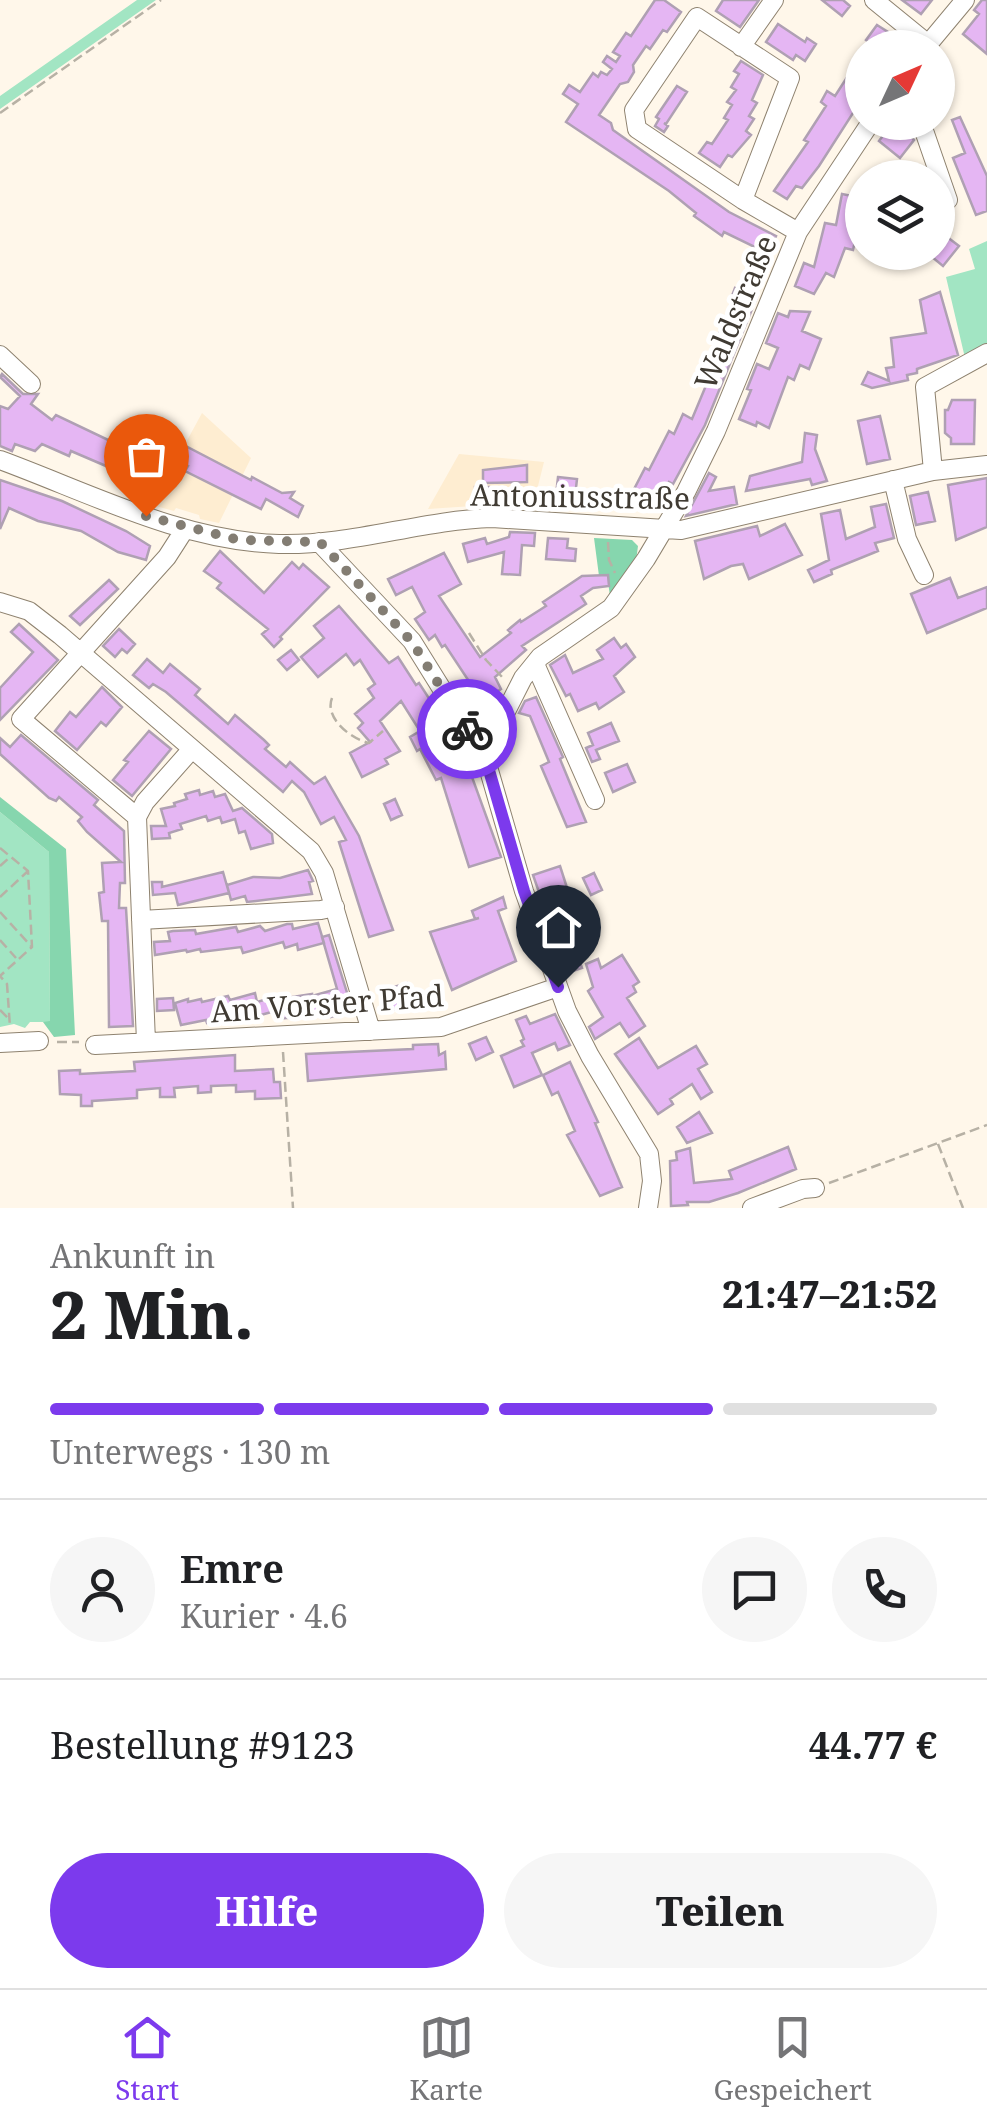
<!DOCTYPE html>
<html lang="de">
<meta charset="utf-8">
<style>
body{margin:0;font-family:"Noto Serif",serif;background:#f6f6f6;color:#202124;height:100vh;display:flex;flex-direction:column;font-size:38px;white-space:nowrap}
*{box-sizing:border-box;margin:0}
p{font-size:32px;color:#757577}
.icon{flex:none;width:55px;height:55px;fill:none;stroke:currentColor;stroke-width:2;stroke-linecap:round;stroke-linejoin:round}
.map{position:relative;height:1208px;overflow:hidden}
.panel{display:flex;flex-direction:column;background:#fff;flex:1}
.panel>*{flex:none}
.needle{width:65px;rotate:46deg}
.controls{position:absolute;left:845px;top:30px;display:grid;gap:20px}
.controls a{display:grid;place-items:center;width:110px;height:110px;border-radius:50%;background:#fff;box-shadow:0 2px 8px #0004;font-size:50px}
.pin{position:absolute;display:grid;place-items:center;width:85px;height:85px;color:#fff;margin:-102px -42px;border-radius:50% 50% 50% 0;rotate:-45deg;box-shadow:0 0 10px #0007}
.pin .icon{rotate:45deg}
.courier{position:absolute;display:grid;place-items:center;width:100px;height:100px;margin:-50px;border:8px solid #7c3aed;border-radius:50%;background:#fff;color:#222;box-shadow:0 2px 12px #0007}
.headline em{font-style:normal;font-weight:800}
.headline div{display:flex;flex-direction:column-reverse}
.headline{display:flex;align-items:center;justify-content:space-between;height:170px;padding:0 50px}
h1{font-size:65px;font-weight:800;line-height:75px}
.bar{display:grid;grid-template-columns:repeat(4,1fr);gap:15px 10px;align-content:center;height:120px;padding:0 50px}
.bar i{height:12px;border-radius:8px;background:#e0e0e0}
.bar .selected{background:#7c3aed}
.bar p{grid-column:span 4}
.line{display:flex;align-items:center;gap:25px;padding:0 50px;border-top:2px solid #e0e0e0}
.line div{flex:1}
.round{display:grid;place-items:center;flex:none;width:105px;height:105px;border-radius:52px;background:#f6f6f6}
.cta{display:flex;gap:20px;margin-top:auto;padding:20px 50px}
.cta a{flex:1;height:115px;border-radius:60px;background:#7c3aed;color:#fff;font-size:40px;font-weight:800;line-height:115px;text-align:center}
.cta a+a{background:#f6f6f6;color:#202124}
.tabs{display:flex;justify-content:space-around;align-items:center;height:140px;border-top:2px solid #e0e0e0;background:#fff;font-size:28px;color:#757577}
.tabs a{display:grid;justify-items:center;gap:5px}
.tabs .selected{color:#7c3aed}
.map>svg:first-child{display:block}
.built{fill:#feedd1}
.green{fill:#a2e5c3}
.forest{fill:#86d6ae}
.building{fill:#e5b6f3;stroke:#afa0b3;stroke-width:2.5}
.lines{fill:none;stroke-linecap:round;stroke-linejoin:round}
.minor-casing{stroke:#8e826f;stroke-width:20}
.path{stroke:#b7b1a5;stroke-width:2.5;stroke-dasharray:10 5;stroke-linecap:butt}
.minor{stroke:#fff;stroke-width:18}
.done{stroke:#837d73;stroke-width:10;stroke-dasharray:0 18}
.route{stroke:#7c3aed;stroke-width:12}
.labels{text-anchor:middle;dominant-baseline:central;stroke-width:9;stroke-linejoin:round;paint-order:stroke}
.street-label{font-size:30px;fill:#403b33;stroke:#fff}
</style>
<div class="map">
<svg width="987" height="1208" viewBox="0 0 987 1208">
<rect width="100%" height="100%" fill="#fff7ea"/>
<path class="built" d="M 202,413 L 251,458 L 219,523 L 200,519 L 199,515 L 176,508 L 174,511 L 152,505 Z
M 459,454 L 544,462 L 534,502 L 428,509 Z"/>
<path class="green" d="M 137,0 L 156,0 L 0,109 L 0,96 Z
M 987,241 L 987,346 L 965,358 L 946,277 L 975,269 L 969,249 Z
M 0,812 L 49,852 L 50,1022 L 30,1022 L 25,1028 L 14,1024 L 0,1027 Z"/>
<path class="forest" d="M 594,538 L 632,540 L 638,546 L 636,561 L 610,596 L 607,575 L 599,576 Z
M 0,797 L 66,849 L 75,1035 L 54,1037 L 43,1022 L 50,1021 L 49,852 L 0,812 Z"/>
<path class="building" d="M 655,0 L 664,0 L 681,12 L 667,32 L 663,30 L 650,49 L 646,46 L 633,65 L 634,72 L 628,82 L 620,84 L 599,115 L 611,123 L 613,130 L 729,212 L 776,236 L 764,261 L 751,255 L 755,247 L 724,232 L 722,236 L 694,216 L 696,213 L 669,191 L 566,122 L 578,104 L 563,94 L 569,85 L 580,92 L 593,73 L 598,77 L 601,72 L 607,75 L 612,69 L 603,62 L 607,56 L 616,62 L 620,56 L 613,52 L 626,33 L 631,36 Z
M 723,0 L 759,0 L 740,27 L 716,11 Z
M 822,0 L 843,0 L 850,6 L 842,16 Z
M 902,0 L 932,0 L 921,14 Z
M 982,0 L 987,0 L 987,54 L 963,34 L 979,14 L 974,10 Z
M 778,24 L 805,42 L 807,38 L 816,44 L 805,61 L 796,55 L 793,60 L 766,42 Z
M 877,25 L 896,37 L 890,48 L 867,48 L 870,43 L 866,40 Z
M 862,54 L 862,99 L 819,166 L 802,188 L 796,186 L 787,199 L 774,191 L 808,142 L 804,140 L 826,106 L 821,102 L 827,91 L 835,96 Z
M 741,61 L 763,75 L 752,100 L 757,103 L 749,116 L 754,119 L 746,131 L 751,135 L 732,157 L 728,155 L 720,167 L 699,153 L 707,142 L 712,144 L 728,120 L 724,118 L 732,105 L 727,102 L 736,90 L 731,87 L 739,74 L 734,71 Z
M 677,86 L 687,92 L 666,124 L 664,123 L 668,126 L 664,132 L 655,126 L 659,119 L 656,117 Z
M 960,117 L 987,176 L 987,211 L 976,215 L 953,158 L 965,153 L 952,120 Z
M 893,122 L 909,122 L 906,131 L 914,140 L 900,158 L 879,141 Z
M 842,194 L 862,198 L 862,223 L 859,223 L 853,250 L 845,248 L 834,277 L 826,273 L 814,294 L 795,286 L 804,263 L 814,267 L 825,223 L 836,225 Z
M 938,230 L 959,246 L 943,266 L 926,252 L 938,252 Z
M 735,288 L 757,297 L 705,425 L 673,484 L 669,482 L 655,508 L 631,495 L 645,468 L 649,470 L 669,431 L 674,434 L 683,414 L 692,419 L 715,364 L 706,361 L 734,302 L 730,301 Z
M 940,292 L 958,355 L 917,369 L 917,373 L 907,375 L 908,380 L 872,388 L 862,384 L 868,372 L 889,381 L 886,368 L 894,367 L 891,338 L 926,333 L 920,300 Z
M 790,311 L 810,312 L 802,331 L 821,339 L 809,369 L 800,365 L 794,380 L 788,377 L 769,428 L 757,422 L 756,426 L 739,419 L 751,390 L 747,389 L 757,364 L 769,369 L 778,348 L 766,343 L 778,313 L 788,317 Z
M 2,374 L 23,394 L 38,394 L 31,404 L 52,420 L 56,415 L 127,449 L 132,438 L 155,448 L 157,442 L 171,448 L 174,440 L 251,480 L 252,477 L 282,493 L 294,492 L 290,498 L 303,506 L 298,517 L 266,499 L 261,509 L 185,471 L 188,466 L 167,456 L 169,453 L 161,470 L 148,464 L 145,470 L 111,455 L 106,466 L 71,451 L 69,456 L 42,444 L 35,451 L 15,444 L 12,451 L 0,446 L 0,406 L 8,409 L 20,396 L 0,377 Z
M 952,400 L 975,400 L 974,444 L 951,444 L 951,438 L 945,433 L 945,410 L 948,410 Z
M 880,416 L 890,459 L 867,464 L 858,421 Z
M 805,433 L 817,435 L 815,449 L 827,481 L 812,485 L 810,479 L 746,491 L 750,476 L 802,462 Z
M 527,465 L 527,482 L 483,483 L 483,470 Z
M 709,473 L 716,477 L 709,491 L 734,487 L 737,504 L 686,516 Z
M 558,477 L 577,479 L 575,497 L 556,495 Z
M 987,478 L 987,527 L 956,540 L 948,485 Z
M 0,480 L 62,501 L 126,531 L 150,546 L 146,560 L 118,552 L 81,531 L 38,521 L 9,508 L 0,529 Z
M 475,487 L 489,487 L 489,501 L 475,501 Z
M 928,492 L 935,521 L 916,525 L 910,496 Z
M 886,504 L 894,538 L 875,543 L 878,551 L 831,570 L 832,574 L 814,582 L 808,570 L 829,560 L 821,514 L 840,510 L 846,539 L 875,527 L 871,507 Z
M 785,524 L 802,555 L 749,579 L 743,564 L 731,566 L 704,579 L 695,541 L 757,526 L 760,536 Z
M 510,532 L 535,533 L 534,546 L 522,545 L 520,575 L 502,574 L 504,552 L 468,562 L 463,544 L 485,538 L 487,544 L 509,537 Z
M 548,538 L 568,539 L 567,548 L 576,549 L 575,561 L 546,559 Z
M 220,551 L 264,593 L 292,562 L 299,569 L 303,564 L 329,587 L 280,637 L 282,639 L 274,647 L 262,634 L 268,629 L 217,588 L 221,583 L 204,571 Z
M 444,553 L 461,584 L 439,596 L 480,657 L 511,633 L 508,630 L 520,620 L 521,622 L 546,606 L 543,602 L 582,576 L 608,575 L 609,586 L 593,588 L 581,596 L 586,604 L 522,646 L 526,650 L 495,677 L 501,689 L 492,695 L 495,701 L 486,707 L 445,645 L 442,647 L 435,635 L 429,640 L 415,619 L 425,612 L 412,587 L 396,595 L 388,579 Z
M 950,578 L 958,598 L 987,587 L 987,608 L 927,633 L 911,594 Z
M 109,580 L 118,589 L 80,625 L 70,616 Z
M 339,606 L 389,663 L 398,657 L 416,685 L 419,683 L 434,706 L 429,709 L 450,747 L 455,745 L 472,777 L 501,857 L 469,867 L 441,778 L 436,780 L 420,749 L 417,751 L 410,737 L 420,731 L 401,701 L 380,721 L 400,751 L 385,759 L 388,764 L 362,777 L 350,753 L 370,742 L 358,728 L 363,723 L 355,714 L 374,698 L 368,689 L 375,684 L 360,660 L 354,665 L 346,654 L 318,677 L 301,657 L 324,638 L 314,626 Z
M 19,624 L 58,660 L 0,720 L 0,688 L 33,652 L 11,632 Z
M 119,629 L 135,644 L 127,653 L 122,649 L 115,657 L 103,646 Z
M 614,638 L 621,648 L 626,644 L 635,657 L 614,676 L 624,692 L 599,709 L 596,703 L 578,711 L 570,694 L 566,696 L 550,665 L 565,655 L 573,673 L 603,659 L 597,650 Z
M 291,650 L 299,660 L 287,670 L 278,660 Z
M 147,659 L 163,673 L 170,664 L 200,689 L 195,695 L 228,724 L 235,715 L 264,740 L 269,745 L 265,749 L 286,767 L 290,762 L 314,784 L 325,777 L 359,836 L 393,930 L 369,937 L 339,842 L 346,840 L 334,817 L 321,824 L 304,792 L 292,781 L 283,792 L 166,692 L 153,684 L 149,688 L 133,675 Z
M 102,687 L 122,707 L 106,726 L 101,722 L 77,750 L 55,731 L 70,712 L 76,717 Z
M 536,697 L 563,757 L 560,759 L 586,822 L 567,827 L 541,766 L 549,762 L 530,716 L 519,713 L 525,701 Z
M 611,723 L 619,741 L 596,750 L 600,759 L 592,762 L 586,748 L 593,745 L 588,733 Z
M 149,731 L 171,749 L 132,796 L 113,780 L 128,762 L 124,760 Z
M 21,735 L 98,800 L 94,805 L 124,831 L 125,883 L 120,883 L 119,908 L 126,908 L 133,1026 L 109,1027 L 108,921 L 102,921 L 99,893 L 104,892 L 102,863 L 121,862 L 87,832 L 78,821 L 82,817 L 59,797 L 56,801 L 49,798 L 0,754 L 0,738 L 10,747 Z
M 627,764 L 635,782 L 613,792 L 605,773 Z
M 199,790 L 200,795 L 213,791 L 215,797 L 225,794 L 233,811 L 242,808 L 272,834 L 273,843 L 251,849 L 245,831 L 239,833 L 235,819 L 222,823 L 220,817 L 208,821 L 206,816 L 180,824 L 182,829 L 169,833 L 170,838 L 152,839 L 151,826 L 166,826 L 161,809 L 175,806 L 174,803 L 187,799 L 185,794 Z
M 395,799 L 402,815 L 391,820 L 384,804 Z
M 560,866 L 577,919 L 591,910 L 599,929 L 574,945 L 582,968 L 567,973 L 533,875 Z
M 308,870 L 313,881 L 309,882 L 312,894 L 247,902 L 245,896 L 231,900 L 227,885 L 253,877 L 280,878 Z
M 223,872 L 229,893 L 178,905 L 175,893 L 153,895 L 152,882 L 162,882 L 162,887 Z
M 594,873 L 602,890 L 591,895 L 583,878 Z
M 503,897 L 506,908 L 498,911 L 516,961 L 452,990 L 430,932 L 479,918 L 475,919 L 472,911 Z
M 318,923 L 324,943 L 298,950 L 297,944 L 285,948 L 283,942 L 243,953 L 241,947 L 201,952 L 200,949 L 187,952 L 186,950 L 155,955 L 154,942 L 170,941 L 168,932 L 173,931 L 195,930 L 196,934 L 236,927 L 238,932 L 260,926 L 265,931 L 287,924 L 292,924 L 293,929 Z
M 329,935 L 349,999 L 341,1002 L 344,1013 L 331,1017 L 330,1014 L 277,1019 L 275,1011 L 236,1022 L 234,1016 L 207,1023 L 206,1020 L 181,1025 L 175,1003 L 188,999 L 188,1002 L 201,999 L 202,1002 L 228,996 L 230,1000 L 255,993 L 257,1002 L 285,994 L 286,998 L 312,994 L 312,996 L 337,989 L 322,937 Z
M 622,955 L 639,982 L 633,986 L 636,992 L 627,998 L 645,1026 L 629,1037 L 620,1023 L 595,1039 L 589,1027 L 603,1017 L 588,991 L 593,987 L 586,964 L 598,959 L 601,968 Z
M 407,983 L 413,1004 L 393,1010 L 387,989 Z
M 173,998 L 174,1010 L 157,1011 L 157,999 Z
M 555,1014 L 570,1045 L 558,1050 L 555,1043 L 532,1053 L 542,1075 L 514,1087 L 501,1056 L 524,1046 L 521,1041 L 524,1039 L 516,1020 L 526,1016 L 530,1024 Z
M 486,1037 L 493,1052 L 476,1060 L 469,1044 Z
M 639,1038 L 658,1068 L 696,1046 L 707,1064 L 698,1069 L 712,1092 L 701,1099 L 692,1084 L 670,1099 L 673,1104 L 658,1114 L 615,1054 Z
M 438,1044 L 439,1055 L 445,1052 L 446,1069 L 308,1081 L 306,1054 L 413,1049 L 413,1045 Z
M 235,1055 L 235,1071 L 273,1069 L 274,1082 L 280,1082 L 281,1098 L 255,1099 L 255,1091 L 236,1092 L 236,1085 L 211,1086 L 211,1092 L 198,1093 L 198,1086 L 174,1088 L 175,1097 L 160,1097 L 160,1088 L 137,1090 L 137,1098 L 92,1101 L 92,1106 L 81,1106 L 81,1095 L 60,1094 L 59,1071 L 80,1070 L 80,1074 L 135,1071 L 134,1062 Z
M 570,1062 L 598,1122 L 595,1123 L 622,1187 L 600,1196 L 567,1135 L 575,1131 L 558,1092 L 552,1095 L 543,1075 Z
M 699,1112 L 712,1133 L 687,1143 L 677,1127 Z
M 788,1147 L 796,1169 L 738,1193 L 709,1202 L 687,1202 L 688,1205 L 671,1206 L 670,1161 L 677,1160 L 676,1152 L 690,1148 L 694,1183 L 732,1179 L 729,1171 Z"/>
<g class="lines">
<defs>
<path id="minor" d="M 874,0 L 928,44
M 741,47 L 774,0
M 925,48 L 965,0
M 921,122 L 948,200
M 743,200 L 790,78 L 697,17 L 634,110 L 637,129 L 743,200 L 798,232
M 0,355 L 31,384
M 0,460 C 90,493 181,541 279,544 C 351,546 421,520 492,518 L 681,530 L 933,471 L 987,465
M 933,471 L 925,387 L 987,353
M 893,480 L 907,539 L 924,575
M 319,542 L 412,641 L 486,760 L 524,891 L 567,1011 L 590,1056 L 649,1154 L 652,1181 L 648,1208
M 0,602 L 29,611 L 60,635 L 311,851 L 324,873 L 371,1031
M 535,664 L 595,800
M 486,760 L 492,739 L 523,678 L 540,657 L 611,608 L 646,559 L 686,492 L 716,431 L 798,232 L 871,122
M 137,817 L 21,719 L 167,557 L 185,529
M 141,920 L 321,910 L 335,907
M 146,1042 L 137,817 L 145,802 L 192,749
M 0,1043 L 39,1041
M 95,1045 L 441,1027 L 558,987
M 752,1208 L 803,1189 L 815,1188"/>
</defs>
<use href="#minor" class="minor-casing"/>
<path class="path" d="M 0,113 L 161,0
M 544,504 L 561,500 L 564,496
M 608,542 L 609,560 L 615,573
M 469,633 L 486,660 L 504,679
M 332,698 C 324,718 351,739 369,743 L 383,731
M 0,848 L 28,871 L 32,947 L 0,976 L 7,984 L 10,1027
M 0,866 L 10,857
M 0,897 L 28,871
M 0,912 L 31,946
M 0,940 L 16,958
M 0,1010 L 9,1019
M 57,1042 L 79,1042
M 283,1052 L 293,1208
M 938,1144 L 963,1208
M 829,1183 L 987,1125"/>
<use href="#minor" class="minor"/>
</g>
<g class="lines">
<path class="done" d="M 146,516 L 239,540 L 320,542 L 412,642 L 467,729"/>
<path class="route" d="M 467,729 L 486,760 L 524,891 L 558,987"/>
</g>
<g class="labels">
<g class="street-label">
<text transform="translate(735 312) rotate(-67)">Waldstraße</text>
<text transform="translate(580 496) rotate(1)">Antoniusstraße</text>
<text transform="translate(327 1003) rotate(-4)">Am Vorster Pfad</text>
</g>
</g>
</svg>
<div class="controls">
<a><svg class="needle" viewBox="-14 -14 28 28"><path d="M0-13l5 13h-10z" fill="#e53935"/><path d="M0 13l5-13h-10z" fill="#757577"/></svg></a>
<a><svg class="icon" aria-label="layers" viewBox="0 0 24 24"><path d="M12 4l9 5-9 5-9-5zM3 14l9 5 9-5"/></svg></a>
</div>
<div class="pin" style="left:146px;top:516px;background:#ea580c"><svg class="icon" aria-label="bag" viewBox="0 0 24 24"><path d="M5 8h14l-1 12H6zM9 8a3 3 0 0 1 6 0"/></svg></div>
<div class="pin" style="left:558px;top:987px;background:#1f2937"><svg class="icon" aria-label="home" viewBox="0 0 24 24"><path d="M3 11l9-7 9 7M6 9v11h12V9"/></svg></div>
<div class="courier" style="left:467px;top:729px"><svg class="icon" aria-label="bike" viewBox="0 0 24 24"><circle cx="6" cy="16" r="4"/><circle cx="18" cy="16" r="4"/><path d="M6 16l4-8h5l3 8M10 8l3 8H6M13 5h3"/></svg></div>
</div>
<section class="panel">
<div class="headline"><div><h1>2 Min.</h1><p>Ankunft in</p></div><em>21:47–21:52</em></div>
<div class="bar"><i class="selected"></i><i class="selected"></i><i class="selected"></i><i></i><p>Unterwegs · 130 m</p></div>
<div class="line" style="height:180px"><a class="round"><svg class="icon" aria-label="person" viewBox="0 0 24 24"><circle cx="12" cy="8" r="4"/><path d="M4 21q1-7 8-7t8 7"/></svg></a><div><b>Emre</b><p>Kurier · 4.6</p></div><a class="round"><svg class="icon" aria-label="chat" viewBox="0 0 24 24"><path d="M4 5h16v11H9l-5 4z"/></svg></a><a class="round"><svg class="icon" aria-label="phone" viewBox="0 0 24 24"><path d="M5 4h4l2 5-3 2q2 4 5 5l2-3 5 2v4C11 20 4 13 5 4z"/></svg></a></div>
<div class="line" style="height:130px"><div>Bestellung #9123</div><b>44.77 €</b></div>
<div class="cta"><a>Hilfe</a><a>Teilen</a></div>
</section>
<nav class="tabs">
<a class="selected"><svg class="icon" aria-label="home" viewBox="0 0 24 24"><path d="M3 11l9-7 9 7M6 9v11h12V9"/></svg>Start</a>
<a><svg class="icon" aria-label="map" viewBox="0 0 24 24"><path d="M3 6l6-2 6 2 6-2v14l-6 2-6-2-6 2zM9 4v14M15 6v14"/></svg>Karte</a>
<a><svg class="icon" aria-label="saved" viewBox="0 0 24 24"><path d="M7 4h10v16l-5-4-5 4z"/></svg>Gespeichert</a>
</nav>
